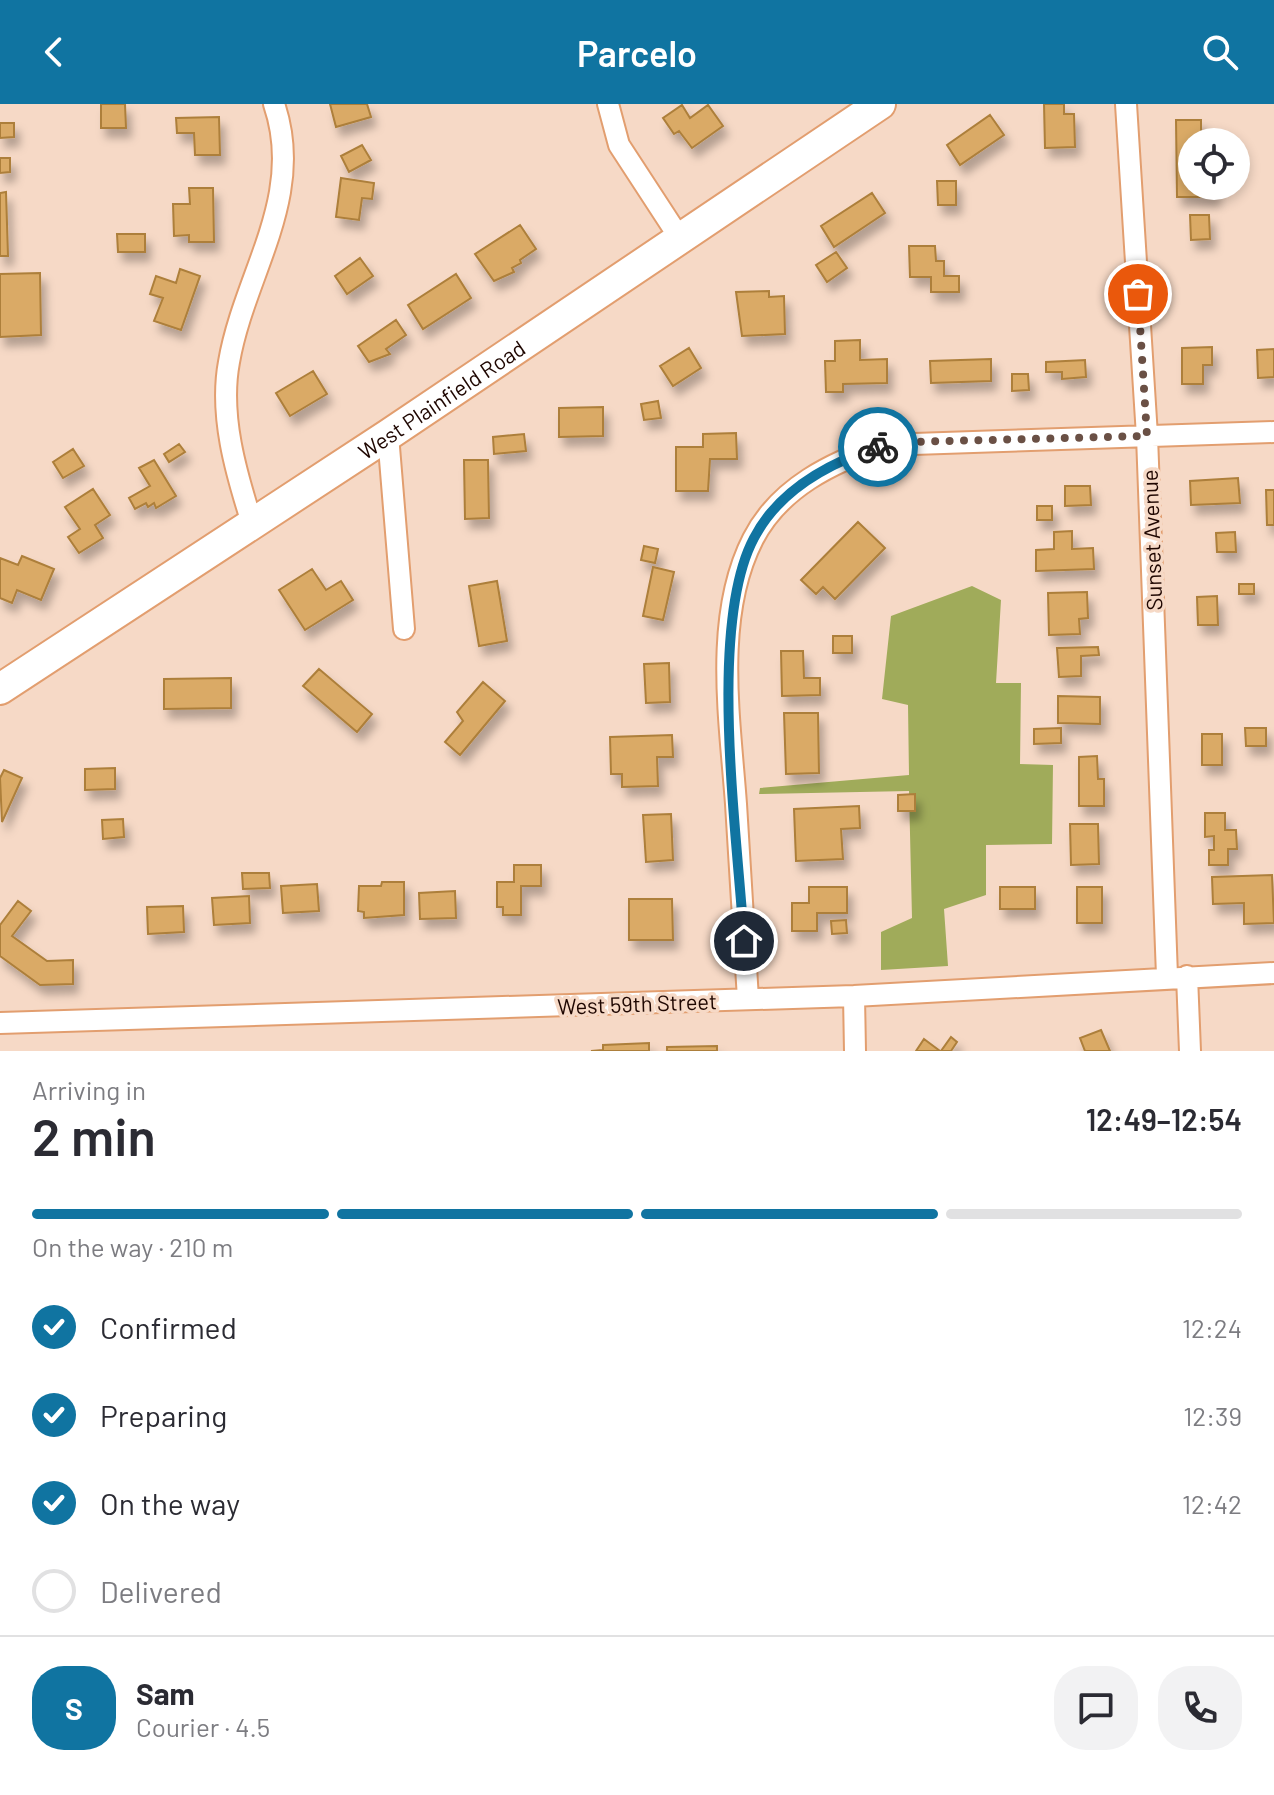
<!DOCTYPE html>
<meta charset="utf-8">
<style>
body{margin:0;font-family:Barlow,sans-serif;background:#f2f2f3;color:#2b2b33;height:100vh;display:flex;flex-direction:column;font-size:30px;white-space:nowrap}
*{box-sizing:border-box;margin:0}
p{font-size:26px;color:#7c7c81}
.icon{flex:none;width:44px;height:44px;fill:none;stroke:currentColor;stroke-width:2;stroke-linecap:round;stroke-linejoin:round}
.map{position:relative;height:947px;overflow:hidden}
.details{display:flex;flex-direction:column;background:#fff;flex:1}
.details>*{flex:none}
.controls{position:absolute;left:1178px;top:24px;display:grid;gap:16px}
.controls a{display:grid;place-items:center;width:72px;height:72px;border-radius:50%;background:#fff;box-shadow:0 4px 12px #0003;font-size:40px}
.pin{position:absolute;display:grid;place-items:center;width:68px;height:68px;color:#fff;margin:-34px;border:4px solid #fff;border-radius:50%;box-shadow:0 2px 8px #0007}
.courier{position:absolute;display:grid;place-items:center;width:80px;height:80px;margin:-40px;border:6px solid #1074a1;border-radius:50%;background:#fff;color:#222;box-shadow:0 2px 10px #0007}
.summary em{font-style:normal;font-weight:600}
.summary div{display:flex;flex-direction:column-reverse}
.summary{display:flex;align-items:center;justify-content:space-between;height:136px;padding:0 32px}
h1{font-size:52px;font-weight:600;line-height:60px}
.bar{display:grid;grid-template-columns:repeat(4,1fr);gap:12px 8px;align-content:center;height:96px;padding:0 32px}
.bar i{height:10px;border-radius:6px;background:#e1e1e2}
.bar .on{background:#1074a1}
.bar p{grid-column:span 4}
.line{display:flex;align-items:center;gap:20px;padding:0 32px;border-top:2px solid #e1e1e2}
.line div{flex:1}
.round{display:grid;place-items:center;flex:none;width:84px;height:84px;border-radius:32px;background:#f2f2f3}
ol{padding:0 32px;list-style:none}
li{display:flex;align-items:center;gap:24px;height:88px}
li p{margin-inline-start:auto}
li .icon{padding:8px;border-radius:50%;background:#1074a1;color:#fff;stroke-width:4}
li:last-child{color:#7c7c81}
li i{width:44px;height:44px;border:4px solid #e1e1e2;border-radius:50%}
header{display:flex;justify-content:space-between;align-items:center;height:104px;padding:0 32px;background:#1074a1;color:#fff;font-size:36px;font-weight:600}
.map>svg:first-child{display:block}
.forest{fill:#a0ab5a}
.building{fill:#daaa66;stroke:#ad7f3a;stroke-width:2;filter:url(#shadow)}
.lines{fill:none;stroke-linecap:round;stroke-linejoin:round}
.street-casing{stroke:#e29e6f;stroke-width:24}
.secondary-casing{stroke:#e29e6f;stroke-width:34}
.street{stroke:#fff;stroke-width:20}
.secondary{stroke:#fff;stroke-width:30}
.done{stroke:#6a5045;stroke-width:8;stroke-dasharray:0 14.4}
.route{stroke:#1074a1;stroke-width:10}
.labels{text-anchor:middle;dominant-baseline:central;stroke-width:7;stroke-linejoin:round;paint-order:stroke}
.street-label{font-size:22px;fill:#1e0600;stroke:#f6d9c6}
</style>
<header><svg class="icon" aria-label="back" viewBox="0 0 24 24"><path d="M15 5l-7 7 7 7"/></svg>Parcelo<svg class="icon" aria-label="search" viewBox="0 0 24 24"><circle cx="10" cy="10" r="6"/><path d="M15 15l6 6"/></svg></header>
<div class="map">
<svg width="1274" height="947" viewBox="0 0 1274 947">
<defs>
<filter id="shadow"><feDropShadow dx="5" dy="9" stdDeviation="4" flood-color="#0004"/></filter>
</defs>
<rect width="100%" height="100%" fill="#f6d9c6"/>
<path class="forest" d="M 972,482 L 1001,496 L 996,579 L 1021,579 L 1020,660 L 1053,661 L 1052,740 L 986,741 L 986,791 L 944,805 L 948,862 L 881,866 L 881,828 L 912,814 L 909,687 L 759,690 L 760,684 L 909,671 L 908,601 L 882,595 L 891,512 Z"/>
<path class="building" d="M 101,0 L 125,0 L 126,24 L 101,24 Z
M 330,0 L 367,0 L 371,13 L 336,23 Z
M 1044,0 L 1064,0 L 1064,10 L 1074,10 L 1075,43 L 1045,44 Z
M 682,1 L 690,14 L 708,1 L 723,22 L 692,44 L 679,27 L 674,30 L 663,14 Z
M 990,11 L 1004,31 L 960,61 L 947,41 Z
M 219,13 L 220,51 L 195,51 L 194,29 L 177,29 L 176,14 Z
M 1176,16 L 1201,16 L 1201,38 L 1192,38 L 1192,82 L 1215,82 L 1215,93 L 1177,93 Z
M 0,19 L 14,19 L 14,33 L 0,34 Z
M 362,41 L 371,56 L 349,68 L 341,52 Z
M 0,54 L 10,54 L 10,68 L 0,69 Z
M 341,74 L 374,79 L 372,95 L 362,94 L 359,116 L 336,113 Z
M 937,77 L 956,77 L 956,101 L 938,101 Z
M 189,84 L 213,84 L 214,138 L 189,138 L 189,131 L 174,132 L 173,100 L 190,100 Z
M 6,88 L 8,152 L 0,152 L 0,89 Z
M 872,89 L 885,109 L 834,143 L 821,122 Z
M 1190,111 L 1209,111 L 1210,135 L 1191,136 Z
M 520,121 L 536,145 L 520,156 L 521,159 L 512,164 L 514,168 L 494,177 L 475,150 Z
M 117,130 L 145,130 L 145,148 L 118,148 Z
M 909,142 L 935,142 L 936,157 L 944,157 L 944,172 L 959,172 L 959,188 L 931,188 L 931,173 L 910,173 Z
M 836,148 L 847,164 L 827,178 L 816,161 Z
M 360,154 L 373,172 L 347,190 L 335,172 Z
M 180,165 L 200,172 L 181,226 L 154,217 L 163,194 L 150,190 L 156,172 L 176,179 Z
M 40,169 L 41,231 L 0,233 L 0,170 Z
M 456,170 L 471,194 L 423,225 L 408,201 Z
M 769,187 L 769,193 L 784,192 L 785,230 L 742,232 L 736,188 Z
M 396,216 L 406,231 L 386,245 L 390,250 L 369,258 L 358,242 Z
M 860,236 L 860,256 L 887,255 L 887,279 L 843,280 L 843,288 L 826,288 L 825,257 L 835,257 L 835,237 Z
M 1212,243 L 1212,261 L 1203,261 L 1203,280 L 1182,280 L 1182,244 Z
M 689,244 L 701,264 L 673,282 L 660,262 Z
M 1274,245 L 1274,273 L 1258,274 L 1257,246 Z
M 991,255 L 991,277 L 931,279 L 930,257 Z
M 1085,256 L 1086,273 L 1062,275 L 1062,268 L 1046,268 L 1046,258 Z
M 313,267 L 327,290 L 290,312 L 276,289 Z
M 1012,270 L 1028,270 L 1029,286 L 1012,287 Z
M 658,297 L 661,314 L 644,316 L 641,300 Z
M 603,303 L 603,332 L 559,333 L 559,304 Z
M 736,329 L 737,355 L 710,355 L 708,387 L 676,387 L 676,343 L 703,343 L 703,330 Z
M 524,330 L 526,347 L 494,350 L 493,333 Z
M 179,340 L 185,348 L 169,358 L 164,350 Z
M 73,345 L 84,362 L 63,374 L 53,358 Z
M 154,356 L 176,392 L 156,404 L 154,399 L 148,403 L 146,399 L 135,405 L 129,394 L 150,382 L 139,364 Z
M 464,356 L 488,356 L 489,414 L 465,415 Z
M 1238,374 L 1240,399 L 1191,401 L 1190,377 Z
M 1065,382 L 1090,382 L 1091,401 L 1065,402 Z
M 93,385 L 110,411 L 95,421 L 103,434 L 79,449 L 68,433 L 80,425 L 65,403 Z
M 1266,386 L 1274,386 L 1274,421 L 1267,421 Z
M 1037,402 L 1052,402 L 1052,416 L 1037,416 Z
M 858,418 L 885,444 L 835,495 L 823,483 L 816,490 L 801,476 Z
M 1072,427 L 1072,445 L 1093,444 L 1094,465 L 1036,467 L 1036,446 L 1054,445 L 1054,428 Z
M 1235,428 L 1236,448 L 1217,448 L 1216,429 Z
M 644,442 L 658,445 L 655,459 L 641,456 Z
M 22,452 L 54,465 L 41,496 L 17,486 L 12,499 L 0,494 L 0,454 L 18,461 Z
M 653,463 L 674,468 L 663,516 L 643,512 Z
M 312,465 L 326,486 L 341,477 L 353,496 L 305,526 L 279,486 Z
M 497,477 L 507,537 L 479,542 L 469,482 Z
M 1239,480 L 1254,480 L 1254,490 L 1239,490 Z
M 1087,488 L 1088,514 L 1079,515 L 1080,530 L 1049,531 L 1048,489 Z
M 1217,492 L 1218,521 L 1198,521 L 1197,493 Z
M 833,532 L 852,532 L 852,549 L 833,549 Z
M 1098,543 L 1099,551 L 1081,552 L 1081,572 L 1059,573 L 1057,544 Z
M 781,547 L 803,547 L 804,574 L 820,574 L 820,591 L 782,592 Z
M 669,559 L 670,598 L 646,599 L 644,560 Z
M 319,565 L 372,610 L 357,628 L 303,582 Z
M 231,574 L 231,604 L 164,605 L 164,575 Z
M 483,578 L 505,597 L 460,651 L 445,638 L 463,617 L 457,608 Z
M 1058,592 L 1100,593 L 1100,620 L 1058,619 Z
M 784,609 L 818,609 L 819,669 L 786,670 Z
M 1061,624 L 1061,639 L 1034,640 L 1034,625 Z
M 1245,624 L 1266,624 L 1266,642 L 1246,642 Z
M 1202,630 L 1222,630 L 1222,661 L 1202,661 Z
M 672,631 L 673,653 L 657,653 L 658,682 L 622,683 L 622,670 L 611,670 L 610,633 Z
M 1097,652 L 1098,675 L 1104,675 L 1104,702 L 1079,702 L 1079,653 Z
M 115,664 L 115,685 L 85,686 L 85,665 Z
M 4,666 L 22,674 L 2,718 L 0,674 Z
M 915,690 L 915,707 L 898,707 L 898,691 Z
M 859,702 L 860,724 L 841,725 L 843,755 L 796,757 L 794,705 Z
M 1205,709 L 1225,709 L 1225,726 L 1236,726 L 1237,745 L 1228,745 L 1228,761 L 1209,761 L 1209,746 L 1214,746 L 1214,732 L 1205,733 Z
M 671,710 L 673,756 L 646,758 L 643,711 Z
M 123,715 L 124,733 L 103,735 L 102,716 Z
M 1070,720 L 1098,720 L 1099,760 L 1071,761 Z
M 514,761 L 541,761 L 541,782 L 521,782 L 521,811 L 503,811 L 503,803 L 497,803 L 497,778 L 514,778 Z
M 242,769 L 269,769 L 270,784 L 243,785 Z
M 1272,771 L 1274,819 L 1244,820 L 1244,799 L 1213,800 L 1212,773 Z
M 382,778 L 404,778 L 404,811 L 364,814 L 364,808 L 358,807 L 359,782 L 381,782 Z
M 317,780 L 319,807 L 283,809 L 281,782 Z
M 809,783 L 847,783 L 847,809 L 817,809 L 817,827 L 792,827 L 792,799 L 809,799 Z
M 1000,783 L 1035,783 L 1035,805 L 1000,805 Z
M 1077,783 L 1102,783 L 1102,819 L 1077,819 Z
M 455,787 L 456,814 L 420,815 L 419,789 Z
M 249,792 L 250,819 L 214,821 L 212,794 Z
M 629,795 L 672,795 L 673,836 L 629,836 Z
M 18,797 L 31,807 L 12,832 L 47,857 L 73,856 L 73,880 L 40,881 L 0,852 L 0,821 Z
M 183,802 L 184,828 L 148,830 L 147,803 Z
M 846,816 L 847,829 L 832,830 L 831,817 Z
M 1101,926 L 1110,947 L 1085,947 L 1080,934 Z
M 951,933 L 957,938 L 951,947 L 941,947 Z
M 924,935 L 940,947 L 916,947 Z
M 649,939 L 649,947 L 591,947 L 603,946 L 603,941 Z
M 717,942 L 717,947 L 667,947 L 667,943 Z"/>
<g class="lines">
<defs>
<path id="street" d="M 608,0 L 619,41 L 679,133
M 1126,0 L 1147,332 L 1167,872
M 388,331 L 404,525
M 252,419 C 236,369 219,311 229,258 C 244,170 306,93 274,0
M 1187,872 L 1190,947
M 854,892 L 855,947
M 748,895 C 744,830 740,765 736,700 C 730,616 713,513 753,435 C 779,384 832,358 884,341 L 1274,328
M 0,919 L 854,892 L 1274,869"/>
<g id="secondary">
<path id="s1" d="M 0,585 L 388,331 L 880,0"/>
</g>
</defs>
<use href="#street" class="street-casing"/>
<use href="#secondary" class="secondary-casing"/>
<use href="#street" class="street"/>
<use href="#secondary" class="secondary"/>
</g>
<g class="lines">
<path class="done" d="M 878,343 L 909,338 L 1147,332 L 1138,190"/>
<path class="route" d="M 744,837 C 738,735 707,522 754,434 C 779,386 829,359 878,343"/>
</g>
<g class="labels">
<g class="street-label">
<text stroke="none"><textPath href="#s1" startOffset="528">West Plainfield Road</textPath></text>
<text transform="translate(1151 436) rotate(-92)">Sunset Avenue</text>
<text transform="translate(637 899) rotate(-2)">West 59th Street</text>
</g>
</g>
</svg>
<div class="controls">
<a><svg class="icon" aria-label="locate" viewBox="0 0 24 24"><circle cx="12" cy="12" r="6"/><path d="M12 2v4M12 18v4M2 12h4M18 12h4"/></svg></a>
</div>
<div class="pin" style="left:1138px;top:190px;background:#ea580c"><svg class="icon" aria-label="bag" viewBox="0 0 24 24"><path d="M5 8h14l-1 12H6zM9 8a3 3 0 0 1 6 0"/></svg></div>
<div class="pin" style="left:744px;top:837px;background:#1f2937"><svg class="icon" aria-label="home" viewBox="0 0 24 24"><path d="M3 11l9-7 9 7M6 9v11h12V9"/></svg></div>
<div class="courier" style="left:878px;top:343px"><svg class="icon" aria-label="bike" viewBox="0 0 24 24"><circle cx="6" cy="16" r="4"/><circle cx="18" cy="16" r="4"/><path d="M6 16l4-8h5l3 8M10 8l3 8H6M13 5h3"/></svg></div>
</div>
<section class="details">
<div class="summary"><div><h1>2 min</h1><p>Arriving in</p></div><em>12:49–12:54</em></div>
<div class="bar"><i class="on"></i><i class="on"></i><i class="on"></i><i></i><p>On the way · 210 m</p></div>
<ol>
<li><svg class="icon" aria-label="check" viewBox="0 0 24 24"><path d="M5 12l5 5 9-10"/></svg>Confirmed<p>12:24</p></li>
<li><svg class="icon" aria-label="check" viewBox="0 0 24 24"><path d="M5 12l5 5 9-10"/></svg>Preparing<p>12:39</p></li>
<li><svg class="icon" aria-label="check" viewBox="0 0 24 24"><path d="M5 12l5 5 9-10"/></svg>On the way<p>12:42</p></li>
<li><i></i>Delivered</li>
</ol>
<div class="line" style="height:144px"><b class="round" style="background:#1074a1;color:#fff">S</b><div><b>Sam</b><p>Courier · 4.5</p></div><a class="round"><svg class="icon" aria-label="chat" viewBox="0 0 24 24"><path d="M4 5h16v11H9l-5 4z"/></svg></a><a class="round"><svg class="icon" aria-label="phone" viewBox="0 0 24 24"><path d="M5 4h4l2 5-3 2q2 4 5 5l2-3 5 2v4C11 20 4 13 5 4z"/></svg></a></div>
</section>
